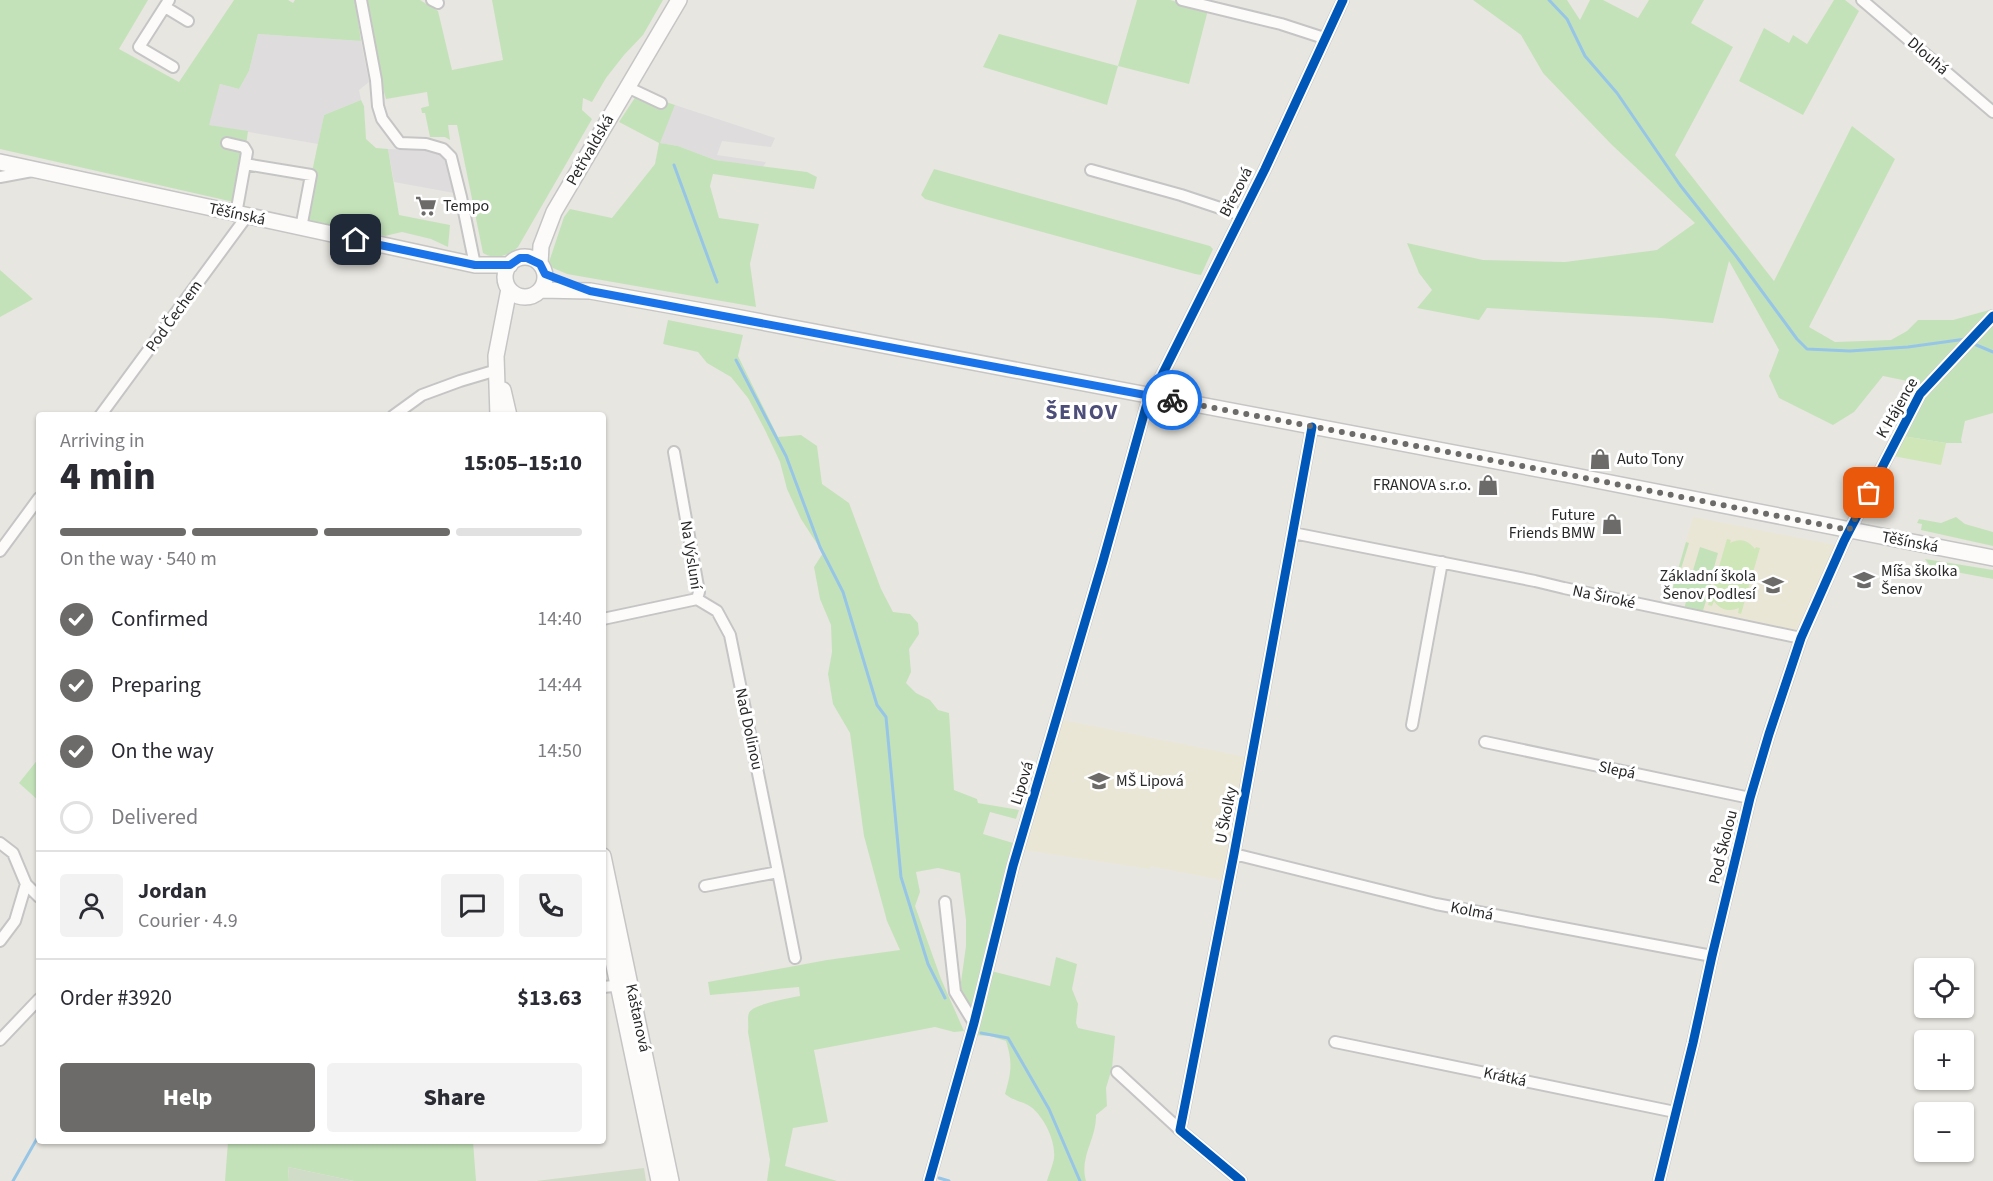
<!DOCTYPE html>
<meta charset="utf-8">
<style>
body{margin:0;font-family:"Source Sans 3",sans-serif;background:#f2f2f3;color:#2b2b33;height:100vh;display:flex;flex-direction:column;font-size:22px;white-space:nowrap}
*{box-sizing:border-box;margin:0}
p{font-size:20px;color:#7c7c81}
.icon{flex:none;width:33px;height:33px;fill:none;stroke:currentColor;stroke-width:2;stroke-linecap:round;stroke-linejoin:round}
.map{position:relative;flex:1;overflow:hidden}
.drawer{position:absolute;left:36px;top:412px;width:570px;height:732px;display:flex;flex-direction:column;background:#fff;border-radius:6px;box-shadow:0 2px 4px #0004}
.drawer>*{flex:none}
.buttons{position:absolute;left:1914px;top:958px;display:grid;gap:12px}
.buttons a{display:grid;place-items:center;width:60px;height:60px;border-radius:6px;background:#fff;box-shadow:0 2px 4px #0004;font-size:30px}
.pin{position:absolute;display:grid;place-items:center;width:51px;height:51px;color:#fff;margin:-26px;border-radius:12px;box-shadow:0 3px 9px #0006}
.courier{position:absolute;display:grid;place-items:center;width:60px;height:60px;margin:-30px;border:4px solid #1a73e8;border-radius:50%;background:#fff;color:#222;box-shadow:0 2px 8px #0007}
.overview em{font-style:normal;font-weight:800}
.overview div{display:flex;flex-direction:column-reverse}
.overview{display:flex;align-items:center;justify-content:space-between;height:102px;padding:0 24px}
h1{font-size:39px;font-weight:800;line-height:45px}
.bar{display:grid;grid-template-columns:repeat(4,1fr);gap:9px 6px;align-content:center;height:72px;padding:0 24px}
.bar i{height:8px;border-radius:4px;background:#e1e1e2}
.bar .selected{background:#6c6b69}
.bar p{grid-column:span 4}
.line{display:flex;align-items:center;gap:15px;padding:0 24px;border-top:2px solid #e1e1e2}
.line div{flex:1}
.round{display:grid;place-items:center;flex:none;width:63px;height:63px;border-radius:6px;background:#f2f2f3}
ol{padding:0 24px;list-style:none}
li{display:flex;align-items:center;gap:18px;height:66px}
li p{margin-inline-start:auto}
li .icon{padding:6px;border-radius:50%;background:#6c6b69;color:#fff;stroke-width:4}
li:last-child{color:#7c7c81}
li i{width:33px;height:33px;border:3px solid #e1e1e2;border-radius:50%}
.cta{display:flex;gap:12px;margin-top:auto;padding:12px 24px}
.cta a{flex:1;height:69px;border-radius:6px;background:#6c6b69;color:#fff;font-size:24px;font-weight:800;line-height:69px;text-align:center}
.cta a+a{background:#f2f2f3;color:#2b2b33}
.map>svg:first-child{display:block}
.industrial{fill:#dfdcde}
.education{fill:#eae6d5}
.green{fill:#c4e2ba}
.cemetery{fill:#d1dcc8}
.pitch{fill:#cee6b8}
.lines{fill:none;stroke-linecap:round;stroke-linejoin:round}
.stream{stroke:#97c5e6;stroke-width:3}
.minor-casing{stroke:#c6c5c5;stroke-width:14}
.secondary-casing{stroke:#c6c5c5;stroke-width:18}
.minor{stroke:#fcfbfa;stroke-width:10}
.secondary{stroke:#fcfbfa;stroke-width:15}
.cycleway-casing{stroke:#fff;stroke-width:13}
.cycleway{stroke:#0057b8;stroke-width:9}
.done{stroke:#6c6b69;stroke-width:6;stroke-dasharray:0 10.8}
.route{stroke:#1a73e8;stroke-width:8}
.labels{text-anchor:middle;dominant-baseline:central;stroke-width:6;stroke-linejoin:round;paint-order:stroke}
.street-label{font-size:16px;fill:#292929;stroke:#fff}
.poi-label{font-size:16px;fill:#292929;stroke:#fff;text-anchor:start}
.district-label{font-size:22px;font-weight:bold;letter-spacing:1.5px;fill:#4c4d78;stroke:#fff}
</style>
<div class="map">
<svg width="1993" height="1181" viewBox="0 0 1993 1181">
<rect width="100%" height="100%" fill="#e8e6e0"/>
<path class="industrial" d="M 258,34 L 361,41 L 369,82 L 359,90 L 361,100 L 324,115 L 318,144 L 208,125 L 220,84 L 239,89 L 249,71 Z
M 675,105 L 775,138 L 771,147 L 722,141 L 717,155 L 766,162 L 763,167 L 715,160 L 678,146 L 659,143 Z
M 388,149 L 432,150 L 440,154 L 447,164 L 454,193 L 394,182 Z"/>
<path class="education" d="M 1693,517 L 1835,545 L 1800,633 L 1684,610 L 1688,593 L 1672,590 Z
M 1062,720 L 1246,757 L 1222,880 L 1151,866 L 1150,869 L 1025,850 Z"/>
<path class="green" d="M 0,0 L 148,0 L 119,49 L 179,82 L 234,0 L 288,0 L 293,3 L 295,0 L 355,0 L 361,41 L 258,34 L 249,71 L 239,89 L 220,84 L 209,125 L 248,131 L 238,203 L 0,149 Z
M 366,0 L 420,0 L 438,11 L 452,70 L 503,60 L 492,0 L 663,0 L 643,35 L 624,55 L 606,78 L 592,102 L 583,98 L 582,110 L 592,119 L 518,247 C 509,256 494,260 483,253 L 457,125 L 448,125 L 450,140 L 445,137 L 430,137 L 425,113 L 422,113 L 421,108 L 429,106 L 427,92 L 386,99 L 381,81 Z
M 1137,0 L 1170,0 L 1208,10 L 1189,84 L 1118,66 L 1107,105 L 983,67 L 999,34 L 1118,66 Z
M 1473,0 L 1567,0 L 1580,20 L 1590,0 L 1603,0 L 1638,18 L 1649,0 L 1704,0 L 1691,23 L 1733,47 L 1675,155 L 1774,281 L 1852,126 L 1895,159 L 1809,327 L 1835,342 L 1891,340 L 1907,331 L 1918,320 L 1953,320 L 1993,309 L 1922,384 L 1883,376 L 1854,412 L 1833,425 L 1779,398 L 1769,376 L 1779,350 L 1729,261 L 1713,323 L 1661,318 L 1487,308 L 1479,320 L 1417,308 L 1432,290 L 1419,273 L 1407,243 L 1483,260 L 1565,262 L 1657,250 L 1695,223 L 1611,144 L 1543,73 L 1521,35 Z
M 1834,0 L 1845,0 L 1859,11 L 1803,115 L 1739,81 L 1764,28 L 1789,43 L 1793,35 L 1807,44 Z
M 640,90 L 654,98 L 675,105 L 660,143 L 678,146 L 715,160 L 807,172 L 817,177 L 814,189 L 713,174 L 710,186 L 719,218 L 759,224 L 750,264 L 756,307 L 567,274 L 553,268 L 549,262 L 564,217 L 570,209 L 612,218 L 655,164 L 659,143 L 619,122 Z
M 361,100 L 364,106 L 366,139 L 376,148 L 388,149 L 399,215 L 450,225 L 448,247 L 431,239 L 402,232 L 385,236 L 302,219 L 324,115 Z
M 934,169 L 1210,246 L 1213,249 L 1201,275 L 1195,274 L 948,206 L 925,199 L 921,195 Z
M 0,270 L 33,299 L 0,317 Z
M 668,320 L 743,335 L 738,356 L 778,437 L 801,435 L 817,446 L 822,484 L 849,503 L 881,589 L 893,612 L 910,614 L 918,623 L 919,634 L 909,649 L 911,672 L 906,683 L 916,693 L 930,700 L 938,710 L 949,713 L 954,790 L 977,799 L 978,803 L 1019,810 L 1016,819 L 990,812 L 983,834 L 1013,843 L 989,933 L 972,1012 L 962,998 L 960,989 L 966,946 L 966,920 L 960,873 L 938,868 L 916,872 L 920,892 L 915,906 L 941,979 L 964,1031 L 954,1032 L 935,1027 L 814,1050 L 828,1122 L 793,1128 L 785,1166 L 837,1181 L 767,1181 L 770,1160 L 748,1032 C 749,1026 747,1018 749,1013 C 752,1004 790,998 800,996 L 799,987 L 710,995 L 708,982 L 827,960 L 900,950 L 887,921 L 864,836 L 850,733 L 833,704 L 828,674 L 832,652 L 831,625 L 820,599 L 814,567 L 823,553 L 801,519 L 787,489 L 780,462 L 765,430 L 748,398 L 731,377 L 707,363 L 698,352 L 663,344 Z
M 1993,322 L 1993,413 L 1965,421 L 1961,440 L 1962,443 L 1946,443 L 1902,436 L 1921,398 L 1931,386 L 1974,344 Z
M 1956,517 L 1965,524 L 1993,532 L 1993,546 L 1921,530 L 1922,524 L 1917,523 L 1919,519 L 1941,523 Z
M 1686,542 L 1689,543 L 1680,572 L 1691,577 L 1700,547 L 1718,553 L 1713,571 L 1714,574 L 1702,614 L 1684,610 L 1688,593 L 1672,590 Z
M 1925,559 L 1993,570 L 1993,579 L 1945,570 L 1933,570 Z
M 39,758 L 39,801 L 19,783 Z
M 1056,957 L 1077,964 L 1072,989 L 1078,1004 L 1076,1023 L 1078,1028 L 1115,1036 L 1112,1068 L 1106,1088 L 1107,1106 L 1096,1115 C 1097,1138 1079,1157 1086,1181 L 1047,1181 C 1049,1174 1053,1165 1054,1158 C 1056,1141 1044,1117 1031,1107 C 1023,1101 1013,1101 1005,1094 C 1011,1073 1013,1063 1006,1041 L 990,1036 L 973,1035 L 991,971 L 1050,986 Z
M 228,1142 L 473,1142 L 476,1181 L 354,1181 L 288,1167 L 289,1181 L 225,1181 Z"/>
<path class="cemetery" d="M 288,1167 L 354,1181 L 289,1181 Z
M 644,1168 L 646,1181 L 536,1181 Z"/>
<path class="pitch" d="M 1902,436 L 1946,443 L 1941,465 L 1893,456 Z
M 1727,539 L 1731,540 L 1730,543 C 1740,538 1748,540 1755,549 L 1756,547 L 1760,548 L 1741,614 L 1738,613 L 1739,608 C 1729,612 1720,610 1714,601 L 1712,606 L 1708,605 Z"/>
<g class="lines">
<path class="stream" d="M 1549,0 L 1567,19 L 1585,56 L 1617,93 L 1680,185 L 1736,256 L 1797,339 L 1807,349 L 1850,351 L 1908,347 L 1966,339
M 674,165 L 717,282
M 1974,344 L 1993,352
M 736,360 L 786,456 L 820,547 L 843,592 L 877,705 L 886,717 L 901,877 L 928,964 L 945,998
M 981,1033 L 1008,1038 L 1049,1109 L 1080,1181
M 939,1178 L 949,1181
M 13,1181 L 39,1135"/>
<defs>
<path id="minor" d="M 169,0 L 139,47 L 173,67
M 361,0 L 376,80 L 378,106 L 382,119 L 400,143 L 426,144 L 443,149 L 451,157 L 461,197 L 475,265
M 432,0 L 438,3
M 1182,0 L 1281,24 L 1324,38
M 1862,0 L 1993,112
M 165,7 L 188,21
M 627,87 L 661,103
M 227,143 L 244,147 L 247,152 L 245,164
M 1091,170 L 1181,195 L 1241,215
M 0,177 L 32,171
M 236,214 L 245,164 L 311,175 L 301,228
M 100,416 L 247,216
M 393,416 L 422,395 L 460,381 L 497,370
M 1293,533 L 1535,581 L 1564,588 L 1801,638
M 0,551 L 39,498
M 697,599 L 717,611 L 730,635 L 778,872
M 603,619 L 697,599 L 699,592 L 674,452
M 1412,725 L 1442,562
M 1485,742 L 1750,798
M 0,843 L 13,853 L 26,884 L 39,897
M 1234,854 L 1436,904 L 1712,956
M 705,886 L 778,872 L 795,958
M 945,902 L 955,992 L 974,1023
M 0,941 L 15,921 L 26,884
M 603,987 L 624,985
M 0,1040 L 39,999
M 1335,1042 L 1675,1112
M 1117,1072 L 1180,1130
M 929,1181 L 974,1023 L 1013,866 L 1103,561 L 1146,407 L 1265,169 L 1343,0
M 1241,1181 L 1180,1130 L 1234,854 L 1312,427
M 1659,1181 L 1693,1043 L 1712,956 L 1750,798 L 1769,734 L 1801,638 L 1844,541 L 1920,394 L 1993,316"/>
<path id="secondary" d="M 0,162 L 475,265 L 510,265
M505 277a20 20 0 1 1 40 0a20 20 0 1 1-40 0Z
M 540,264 L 541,246 L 554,212 L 679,0
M 540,290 L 590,291 L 730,316 L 1570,475 L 1993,558
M 503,390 L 509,416
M 498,416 L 496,356 L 509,289
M 603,856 L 671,1181
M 603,913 L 659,1181"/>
</defs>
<use href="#minor" class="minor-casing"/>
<use href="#secondary" class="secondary-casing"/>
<use href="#minor" class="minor"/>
<use href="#secondary" class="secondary"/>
<defs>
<path id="cycleway" d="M 929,1181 L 974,1023 L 1013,866 L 1103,561 L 1146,407 L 1265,169 L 1343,0
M 1241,1181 L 1180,1130 L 1234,854 L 1312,427
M 1659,1181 L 1693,1043 L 1712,956 L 1750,798 L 1769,734 L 1801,638 L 1844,541 L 1920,394 L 1993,316"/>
</defs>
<use href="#cycleway" class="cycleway-casing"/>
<use href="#cycleway" class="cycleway"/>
</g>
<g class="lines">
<path class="done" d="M 1172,400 L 1570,475 L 1849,530 L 1869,493"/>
<path class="route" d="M 356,240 L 475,265 L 510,265 L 520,258 L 527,258 L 540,264 L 545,274 L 590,291 L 1172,400"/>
</g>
<defs>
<symbol id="supermarket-bare" viewBox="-9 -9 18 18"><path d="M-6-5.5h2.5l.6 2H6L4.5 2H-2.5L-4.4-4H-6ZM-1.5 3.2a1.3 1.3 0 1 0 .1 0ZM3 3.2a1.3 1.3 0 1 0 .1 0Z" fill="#6c6b69" stroke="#fff" stroke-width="2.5" paint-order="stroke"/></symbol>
<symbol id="shop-bare" viewBox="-9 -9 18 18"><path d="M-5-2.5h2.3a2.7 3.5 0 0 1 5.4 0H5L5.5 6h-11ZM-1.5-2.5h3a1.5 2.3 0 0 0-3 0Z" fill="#6c6b69" stroke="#fff" stroke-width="2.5" paint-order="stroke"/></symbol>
<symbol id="school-bare" viewBox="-9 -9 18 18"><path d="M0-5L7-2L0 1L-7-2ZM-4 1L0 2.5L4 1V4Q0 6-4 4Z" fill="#6c6b69" stroke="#fff" stroke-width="2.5" paint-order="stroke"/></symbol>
</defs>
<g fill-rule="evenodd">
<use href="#supermarket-bare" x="411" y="191" width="30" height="30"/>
<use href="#shop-bare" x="1585" y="444" width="30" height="30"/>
<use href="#shop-bare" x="1473" y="470" width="30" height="30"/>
<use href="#shop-bare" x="1597" y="509" width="30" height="30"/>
<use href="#school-bare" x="1849" y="565" width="30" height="30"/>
<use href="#school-bare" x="1758" y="570" width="30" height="30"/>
<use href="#school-bare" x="1084" y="766" width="30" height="30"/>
</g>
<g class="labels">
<g class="street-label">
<text transform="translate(1928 56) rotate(41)">Dlouhá</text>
<text transform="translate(590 150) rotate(-60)">Petřvaldská</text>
<text transform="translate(1236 192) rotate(-63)">Březová</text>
<text transform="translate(237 214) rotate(12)">Těšínská</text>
<text transform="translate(174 316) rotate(-54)">Pod Čechem</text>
<text transform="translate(1897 408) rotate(-60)">K Hájence</text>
<text transform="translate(1910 542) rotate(11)">Těšínská</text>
<text transform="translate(691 555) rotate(81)">Na Výsluní</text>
<text transform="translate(1604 597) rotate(12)">Na Široké</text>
<text transform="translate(749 729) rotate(78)">Nad Dolinou</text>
<text transform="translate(1617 770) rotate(12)">Slepá</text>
<text transform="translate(1022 783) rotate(-73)">Lipová</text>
<text transform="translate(1226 815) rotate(-79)">U Školky</text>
<text transform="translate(1723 847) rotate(-76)">Pod Školou</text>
<text transform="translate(1472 911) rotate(11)">Kolmá</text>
<text transform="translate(638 1018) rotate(78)">Kaštanová</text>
<text transform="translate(1505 1077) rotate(12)">Krátká</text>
</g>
<g class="poi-label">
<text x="443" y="206">Tempo</text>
<text x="1617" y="459">Auto Tony</text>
<text x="1471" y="485" text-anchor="end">FRANOVA s.r.o.</text>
<text x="1595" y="515" text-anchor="end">Future<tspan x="1595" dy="18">Friends BMW</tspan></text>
<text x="1881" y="571">Míša školka<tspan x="1881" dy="18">Šenov</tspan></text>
<text x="1756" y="576" text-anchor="end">Základní škola<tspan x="1756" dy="18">Šenov Podlesí</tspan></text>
<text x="1116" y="781">MŠ Lipová</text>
</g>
<g class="district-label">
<text x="1082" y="412">ŠENOV</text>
</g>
</g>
</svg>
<div class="buttons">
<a><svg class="icon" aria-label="locate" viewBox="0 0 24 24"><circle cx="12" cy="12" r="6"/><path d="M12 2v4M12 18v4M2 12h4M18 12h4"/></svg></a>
<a>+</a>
<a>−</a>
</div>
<div class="pin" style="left:1869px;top:493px;background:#ea580c"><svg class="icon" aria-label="bag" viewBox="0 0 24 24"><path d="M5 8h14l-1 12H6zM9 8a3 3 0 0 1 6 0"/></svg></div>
<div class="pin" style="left:356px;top:240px;background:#1f2937"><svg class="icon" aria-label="home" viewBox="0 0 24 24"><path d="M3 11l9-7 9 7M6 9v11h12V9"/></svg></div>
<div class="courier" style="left:1172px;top:400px"><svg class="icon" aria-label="bike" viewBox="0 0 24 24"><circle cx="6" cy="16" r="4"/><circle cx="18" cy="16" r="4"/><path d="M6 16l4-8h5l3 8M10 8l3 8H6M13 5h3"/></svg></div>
<section class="drawer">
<div class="overview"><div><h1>4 min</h1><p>Arriving in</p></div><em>15:05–15:10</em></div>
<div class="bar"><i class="selected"></i><i class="selected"></i><i class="selected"></i><i></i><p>On the way · 540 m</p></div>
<ol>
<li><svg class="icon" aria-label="check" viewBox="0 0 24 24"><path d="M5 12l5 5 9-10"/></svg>Confirmed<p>14:40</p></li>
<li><svg class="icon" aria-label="check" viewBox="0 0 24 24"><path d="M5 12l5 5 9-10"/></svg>Preparing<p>14:44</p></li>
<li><svg class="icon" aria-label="check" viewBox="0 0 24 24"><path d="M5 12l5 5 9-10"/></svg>On the way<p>14:50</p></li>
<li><i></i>Delivered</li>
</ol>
<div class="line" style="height:108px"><a class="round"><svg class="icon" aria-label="person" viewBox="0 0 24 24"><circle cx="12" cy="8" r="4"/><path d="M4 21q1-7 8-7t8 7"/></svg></a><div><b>Jordan</b><p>Courier · 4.9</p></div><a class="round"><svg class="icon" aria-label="chat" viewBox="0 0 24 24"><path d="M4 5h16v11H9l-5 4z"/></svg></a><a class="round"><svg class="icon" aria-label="phone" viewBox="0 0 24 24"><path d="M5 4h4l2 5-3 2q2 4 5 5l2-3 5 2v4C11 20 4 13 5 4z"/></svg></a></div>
<div class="line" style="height:78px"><div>Order #3920</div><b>$13.63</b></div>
<div class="cta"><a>Help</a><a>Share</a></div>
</section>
</div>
